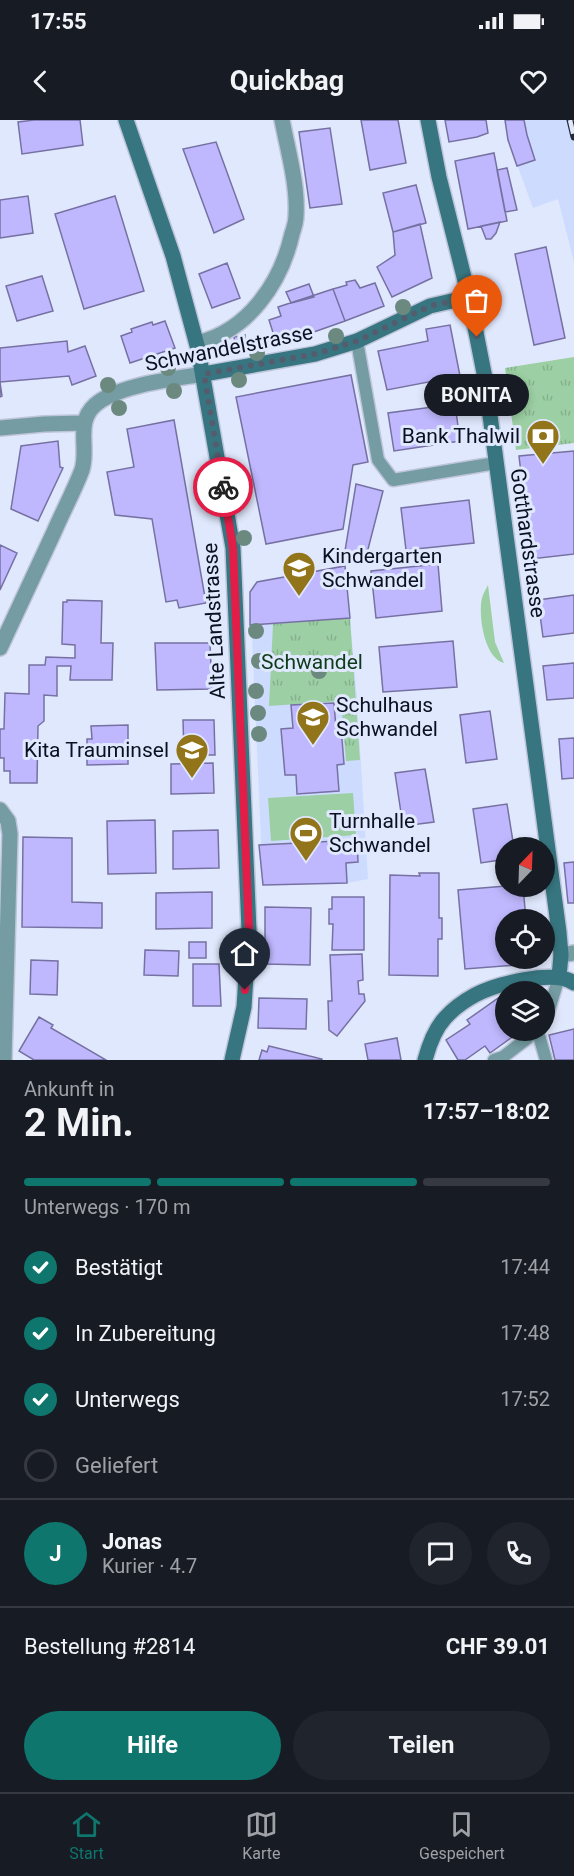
<!DOCTYPE html>
<html lang="de">
<meta charset="utf-8">
<style>
body{margin:0;font-family:Roboto,sans-serif;background:#20242c;color:#f1f3f6;height:100vh;display:flex;flex-direction:column;font-size:22px;white-space:nowrap}
*{box-sizing:border-box;margin:0}
p{font-size:20px;color:#9ea1a6}
.icon{flex:none;width:33px;height:33px;fill:none;stroke:currentColor;stroke-width:2;stroke-linecap:round;stroke-linejoin:round}
.map{position:relative;height:940px;overflow:hidden}
.panel{display:flex;flex-direction:column;background:#171b24;flex:1}
.panel>*{flex:none}
.needle{width:39px;rotate:23deg}
.buttons{position:absolute;left:495px;top:717px;display:grid;gap:12px}
.buttons a{display:grid;place-items:center;width:60px;height:60px;border-radius:50%;background:#171b24;box-shadow:0 3px 9px #0003;font-size:30px}
.pin{position:absolute;display:grid;place-items:center;width:51px;height:51px;color:#fff;margin:-62px -26px;border-radius:50% 50% 50% 0;rotate:-45deg;box-shadow:0 0 6px #0007}
.pin .icon{rotate:45deg}
.courier{position:absolute;display:grid;place-items:center;width:60px;height:60px;margin:-30px;border:4px solid #e11d48;border-radius:50%;background:#fff;color:#222;box-shadow:0 2px 8px #0007}
.bubble{position:absolute;height:42px;border-radius:21px;background:#171b24;box-shadow:0 3px 9px #0003;font-size:20px;font-weight:700;line-height:42px;text-align:center}
.head em{font-style:normal;font-weight:700}
.head div{display:flex;flex-direction:column-reverse}
.head{display:flex;align-items:center;justify-content:space-between;height:102px;padding:0 24px}
h1{font-size:39px;font-weight:700;line-height:45px}
.bar{display:grid;grid-template-columns:repeat(4,1fr);gap:9px 6px;align-content:center;height:72px;padding:0 24px}
.bar i{height:8px;border-radius:4px;background:#363941}
.bar .on{background:#0f766e}
.bar p{grid-column:span 4}
.line{display:flex;align-items:center;gap:15px;padding:0 24px;border-top:2px solid #363941}
.line div{flex:1}
.round{display:grid;place-items:center;flex:none;width:63px;height:63px;border-radius:32px;background:#20242c}
ol{padding:0 24px;list-style:none}
li{display:flex;align-items:center;gap:18px;height:66px}
li p{margin-inline-start:auto}
li .icon{padding:6px;border-radius:50%;background:#0f766e;color:#fff;stroke-width:4}
li:last-child{color:#9ea1a6}
li i{width:33px;height:33px;border:3px solid #363941;border-radius:50%}
.action{display:flex;gap:12px;margin-top:auto;padding:12px 24px}
.action a{flex:1;height:69px;border-radius:36px;background:#0f766e;color:#fff;font-size:24px;font-weight:700;line-height:69px;text-align:center}
.action a+a{background:#20242c;color:#f1f3f6}
.status{display:flex;justify-content:space-between;align-items:center;height:42px;padding:0 30px;background:#171b24;direction:ltr}
.status svg{height:16px;fill:currentColor}
header{display:flex;justify-content:space-between;align-items:center;height:78px;padding:0 24px;background:#171b24;font-size:27px;font-weight:700}
.tab-bar{display:flex;justify-content:space-around;align-items:center;height:84px;border-top:2px solid #363941;background:#171b24;font-size:16px;color:#9ea1a6}
.tab-bar a{display:grid;justify-items:center;gap:3px}
.tab-bar .on{color:#0f766e}
.map>svg:first-child{display:block}
.built{fill:#cddbfe}
.grass{fill:#9ccfa3}
.park{fill:url(#park-tufts)}
.building{fill:#bfb8fe;stroke:#7671a2;stroke-width:1.5}
.lines{fill:none;stroke-linecap:round;stroke-linejoin:round}
.lane-casing{stroke:#bec5da;stroke-width:15}
.street-casing{stroke:#bec5da;stroke-width:18}
.secondary-casing{stroke:#bec5da;stroke-width:18}
.lane{stroke:#749ca2;stroke-width:12}
.street{stroke:#749ca2;stroke-width:15}
.secondary{stroke:#377680;stroke-width:15}
.rail-casing{stroke:#23293a;stroke-width:7}
.rail{stroke:#e0e8fd;stroke-width:4.5;stroke-dasharray:14;stroke-linecap:butt}
.tree{fill:#6c8980}
.done{stroke:#555c6e;stroke-width:6;stroke-dasharray:0 10.8}
.route{stroke:#e11d48;stroke-width:8}
.labels{text-anchor:middle;dominant-baseline:central;stroke-width:6;stroke-linejoin:round;paint-order:stroke}
.street-label{font-size:21px;fill:#0a1021;stroke:#e0e8fd}
.poi-label{font-size:21px;fill:#0a1021;stroke:#e0e8fd;text-anchor:start}
.park-label{font-size:21px;fill:#0d3b1a;stroke:#e0e8fd}
</style>
<div class="status"><b>17:55</b><svg viewBox="0 0 49 12"><path d="M0 12V9h3v3zM5 12V6h3v6zM10 12V3h3v9zM15 12V0h3v12zM26 1h20v11H26zM47 4h2v5h-2z"/></svg></div>
<header><svg class="icon" aria-label="back" viewBox="0 0 24 24"><path d="M15 5l-7 7 7 7"/></svg>Quickbag<svg class="icon" aria-label="heart" viewBox="0 0 24 24"><path d="M12 20l-8-8c-3-5 5-10 8-4 3-6 11-1 8 4z"/></svg></header>
<div class="map">
<svg width="574" height="940" viewBox="0 0 574 940">
<defs>
<pattern id="park-tufts" width="24" height="20" patternUnits="userSpaceOnUse" patternTransform="scale(1.5)"><rect width="24" height="20" fill="#9ccfa3"/><path d="M3 7l-1-3M5 7V3M7 7l1-3M15 17l-1-3M17 17v-4M19 17l1-3" fill="none" stroke="#85b18c"/></pattern>
</defs>
<rect width="100%" height="100%" fill="#e0e8fd"/>
<path class="built" d="M 504,0 L 574,0 L 574,142 L 558,79 L 533,88 L 508,20 Z
M 345,446 L 357,578 L 368,759 L 347,763 L 263,765 L 250,472 L 254,464 L 261,460 Z"/>
<path class="grass" d="M 488,465 L 495,522 L 504,543 C 484,538 478,495 482,478 C 483,474 486,469 488,465 Z
M 353,673 L 356,715 L 271,721 L 268,678 Z"/>
<path class="park" d="M 574,237 L 574,323 L 516,330 L 505,248 Z
M 350,498 L 360,640 L 346,641 L 341,581 L 269,586 L 273,504 Z"/>
<path class="building" d="M 34,0 L 80,0 L 83,25 L 22,34 L 18,2 Z
M 361,0 L 398,0 L 406,43 L 370,50 Z
M 445,0 L 486,0 L 488,13 L 477,17 L 449,22 Z
M 505,0 L 524,0 L 527,15 L 535,40 L 517,46 L 508,20 Z
M 330,8 L 342,84 L 310,88 L 299,12 Z
M 216,22 L 244,99 L 214,113 L 183,29 Z
M 494,33 L 507,101 L 468,109 L 455,41 Z
M 507,48 L 517,90 L 505,92 L 497,50 Z
M 416,65 L 426,103 L 393,112 L 383,73 Z
M 28,76 L 33,113 L 0,118 L 0,80 Z
M 115,76 L 144,171 L 84,189 L 55,94 Z
M 500,102 L 496,113 L 491,119 L 486,119 L 481,106 Z
M 420,104 L 432,158 L 392,177 L 377,147 L 395,135 L 393,112 Z
M 546,127 L 565,218 L 534,225 L 515,134 Z
M 227,143 L 240,178 L 212,188 L 199,154 Z
M 42,156 L 53,191 L 17,201 L 6,166 Z
M 355,160 L 360,168 L 375,163 L 384,186 L 345,201 L 333,169 L 347,165 L 346,162 Z
M 309,164 L 314,177 L 291,183 L 286,172 Z
M 333,169 L 345,201 L 277,225 L 269,200 L 281,196 L 278,187 Z
M 165,201 L 175,228 L 130,243 L 121,216 L 132,212 L 131,209 L 152,202 L 153,205 Z
M 450,205 L 460,256 L 387,270 L 378,231 L 428,221 L 426,209 Z
M 245,215 L 246,229 L 236,230 L 234,217 Z
M 67,221 L 68,232 L 85,226 L 96,256 L 72,265 L 69,256 L 0,262 L 2,276 L 0,277 L 0,228 Z
M 351,255 L 368,342 L 353,345 L 343,409 L 266,424 L 236,277 Z
M 455,284 L 460,321 L 394,331 L 388,293 Z
M 174,300 L 206,483 L 179,488 L 177,480 L 166,482 L 152,399 L 115,395 L 107,352 L 134,347 L 127,309 Z
M 58,321 L 60,347 L 63,348 L 38,401 L 11,389 L 21,326 Z
M 574,331 L 574,434 L 531,439 L 519,336 Z
M 356,364 L 383,371 L 367,433 L 344,437 Z
M 469,380 L 474,423 L 406,430 L 401,388 Z
M 0,425 L 17,433 L 0,470 Z
M 438,444 L 442,491 L 376,498 L 371,451 Z
M 345,446 L 350,498 L 250,505 L 250,472 L 257,462 Z
M 574,475 L 574,513 L 543,517 L 538,480 Z
M 67,480 L 102,481 L 101,523 L 113,523 L 112,560 L 70,560 L 71,546 L 57,546 L 57,576 L 44,575 L 44,601 L 38,606 L 37,663 L 10,663 L 10,651 L 4,651 L 4,638 L 0,638 L 0,609 L 4,609 L 5,573 L 29,574 L 29,545 L 45,545 L 46,537 L 75,538 L 75,525 L 62,524 L 63,482 L 67,482 Z
M 453,521 L 457,567 L 383,572 L 379,527 Z
M 155,523 L 210,523 L 212,569 L 157,570 Z
M 574,543 L 574,578 L 547,580 L 543,546 Z
M 334,583 L 336,608 L 341,607 L 344,644 L 337,645 L 339,671 L 297,674 L 296,655 L 285,655 L 281,609 L 293,608 L 291,585 Z
M 490,591 L 497,639 L 466,643 L 460,595 Z
M 183,600 L 214,600 L 215,635 L 184,635 Z
M 128,605 L 128,644 L 87,645 L 87,619 L 92,619 L 91,606 Z
M 574,618 L 574,658 L 562,659 L 559,619 Z
M 213,643 L 214,673 L 171,674 L 171,644 Z
M 425,649 L 434,702 L 403,706 L 395,653 Z
M 507,684 L 514,728 L 506,728 L 506,739 L 481,743 L 473,689 Z
M 155,700 L 156,753 L 108,754 L 107,701 Z
M 218,710 L 219,748 L 173,749 L 173,711 Z
M 23,717 L 72,718 L 72,782 L 102,783 L 102,808 L 22,807 Z
M 357,720 L 358,742 L 346,743 L 347,763 L 263,765 L 259,725 Z
M 574,742 L 574,783 L 568,783 L 564,743 Z
M 419,753 L 439,753 L 439,798 L 442,798 L 442,819 L 438,819 L 438,856 L 389,855 L 390,755 L 420,756 Z
M 506,766 L 523,766 L 526,800 L 506,800 L 506,838 L 516,838 L 517,845 L 465,849 L 458,770 Z
M 212,772 L 212,808 L 156,809 L 156,773 Z
M 332,777 L 364,777 L 364,830 L 332,830 L 333,804 L 329,804 L 329,789 L 332,789 Z
M 265,787 L 311,788 L 310,845 L 265,844 Z
M 189,822 L 206,822 L 206,838 L 189,838 Z
M 145,830 L 179,831 L 178,856 L 144,855 Z
M 362,834 L 363,860 L 358,861 L 359,874 L 364,874 L 365,881 L 337,916 L 329,910 L 328,881 L 332,881 L 330,835 Z
M 31,840 L 58,841 L 57,875 L 30,874 Z
M 193,844 L 219,844 L 221,886 L 193,886 Z
M 504,874 L 506,910 L 522,910 L 490,933 L 485,926 L 465,940 L 458,940 L 446,920 L 470,904 L 467,900 Z
M 259,878 L 307,879 L 306,909 L 258,908 Z
M 39,897 L 53,905 L 51,908 L 106,940 L 34,940 L 19,931 Z
M 574,909 L 574,940 L 555,940 L 549,915 Z
M 397,918 L 401,940 L 368,940 L 365,924 Z
M 269,926 L 322,939 L 322,940 L 259,940 L 262,930 L 267,932 Z"/>
<g class="lines">
<defs>
<path id="lane" d="M 357,221 L 378,340 L 393,360 L 496,343
M 544,900 L 548,893 L 559,857
M 538,912 L 546,940
M 494,940 L 503,937 L 538,910"/>
<path id="street" d="M 197,223 C 248,211 281,163 292,114 C 294,108 296,102 296,96 C 298,65 288,31 282,0
M 0,308 L 44,304 L 83,303
M 0,528 C 18,489 36,450 54,412 C 63,391 74,371 82,350 C 89,328 75,303 95,285 C 117,265 174,259 204,254
M 0,690 L 8,701 L 10,714 L 4,940
M 561,835 L 574,833"/>
<path id="secondary" d="M 126,0 L 173,136 L 198,229 L 233,428 L 249,810 L 244,887 L 232,940
M 428,0 L 439,57 L 469,177 L 485,258 L 559,812 L 561,835 L 559,857
M 204,254 L 315,234 L 357,221 L 430,186 L 469,177
M 425,940 C 429,925 434,910 445,898 C 453,889 464,881 475,875 C 496,864 554,849 574,863"/>
</defs>
<use href="#lane" class="lane-casing"/>
<use href="#street" class="street-casing"/>
<use href="#secondary" class="secondary-casing"/>
<use href="#lane" class="lane"/>
<use href="#street" class="street"/>
<use href="#secondary" class="secondary"/>
<defs>
<path id="rail" d="M 570,0 L 574,17"/>
</defs>
<use href="#rail" class="rail-casing"/>
<use href="#rail" class="rail"/>
</g>
<g class="tree">
<circle cx="403" cy="187" r="8"/>
<circle cx="336" cy="216" r="8"/>
<circle cx="257" cy="233" r="8"/>
<circle cx="168" cy="248" r="8"/>
<circle cx="239" cy="260" r="8"/>
<circle cx="108" cy="265" r="8"/>
<circle cx="174" cy="271" r="8"/>
<circle cx="119" cy="288" r="8"/>
<circle cx="244" cy="418" r="8"/>
<circle cx="256" cy="511" r="8"/>
<circle cx="259" cy="541" r="8"/>
<circle cx="319" cy="551" r="8"/>
<circle cx="256" cy="571" r="8"/>
<circle cx="258" cy="593" r="8"/>
<circle cx="259" cy="614" r="8"/>
</g>
<g class="lines">
<path class="done" d="M 223,367 L 204,254 L 315,234 L 357,221 L 430,186 L 469,177 L 477,217"/>
<path class="route" d="M 223,367 L 233,428 L 249,810 L 245,870"/>
</g>
<defs>
<symbol id="bank-pin" viewBox="-11 -11 22 30"><path d="M0 17L-7.5 6A9.5 9.5 0 1 1 7.5 6Z" fill="#92741a" stroke="#e0e8fd"/><path d="M-6-4H6V4H-6ZM0-2.3a2.3 2.3 0 1 0 0 4.6a2.3 2.3 0 1 0 0-4.6Z" fill="#fff"/></symbol>
<symbol id="school-pin" viewBox="-11 -11 22 30"><path d="M0 17L-7.5 6A9.5 9.5 0 1 1 7.5 6Z" fill="#92741a" stroke="#e0e8fd"/><path d="M0-5L7-2L0 1L-7-2ZM-4 1L0 2.5L4 1V4Q0 6-4 4Z" fill="#fff"/></symbol>
<symbol id="stadium-pin" viewBox="-11 -11 22 30"><path d="M0 17L-7.5 6A9.5 9.5 0 1 1 7.5 6Z" fill="#92741a" stroke="#e0e8fd"/><path d="M0-5a6.5 5 0 1 0 0 10a6.5 5 0 1 0 0-10ZM-3.5-1.8h7v3.6h-7Z" fill="#fff"/></symbol>
</defs>
<g fill-rule="evenodd">
<use href="#bank-pin" x="524" y="297" width="38" height="52"/>
<use href="#school-pin" x="280" y="429" width="38" height="52"/>
<use href="#school-pin" x="294" y="578" width="38" height="52"/>
<use href="#school-pin" x="173" y="611" width="38" height="52"/>
<use href="#stadium-pin" x="287" y="694" width="38" height="52"/>
</g>
<g class="labels">
<g class="street-label">
<text transform="translate(229 228) rotate(-11)">Schwandelstrasse</text>
<text transform="translate(528 423) rotate(82)">Gotthardstrasse</text>
<text transform="translate(214 501) rotate(-93)">Alte Landstrasse</text>
</g>
<g class="poi-label">
<text x="520" y="316" text-anchor="end">Bank Thalwil</text>
<text x="322" y="436">Kindergarten<tspan x="322" dy="24">Schwandel</tspan></text>
<text x="336" y="585">Schulhaus<tspan x="336" dy="24">Schwandel</tspan></text>
<text x="169" y="630" text-anchor="end">Kita Trauminsel</text>
<text x="329" y="701">Turnhalle<tspan x="329" dy="24">Schwandel</tspan></text>
</g>
<g class="park-label">
<text x="312" y="542">Schwandel</text>
</g>
</g>
</svg>
<div class="buttons">
<a><svg class="needle" viewBox="-14 -14 28 28"><path d="M0-13l5 13h-10z" fill="#e53935"/><path d="M0 13l5-13h-10z" fill="#9ea1a6"/></svg></a>
<a><svg class="icon" aria-label="locate" viewBox="0 0 24 24"><circle cx="12" cy="12" r="6"/><path d="M12 2v4M12 18v4M2 12h4M18 12h4"/></svg></a>
<a><svg class="icon" aria-label="layers" viewBox="0 0 24 24"><path d="M12 4l9 5-9 5-9-5zM3 14l9 5 9-5"/></svg></a>
</div>
<div class="pin" style="left:477px;top:217px;background:#ea580c"><svg class="icon" aria-label="bag" viewBox="0 0 24 24"><path d="M5 8h14l-1 12H6zM9 8a3 3 0 0 1 6 0"/></svg></div>
<div class="pin" style="left:245px;top:870px;background:#1f2937"><svg class="icon" aria-label="home" viewBox="0 0 24 24"><path d="M3 11l9-7 9 7M6 9v11h12V9"/></svg></div>
<div class="courier" style="left:223px;top:367px"><svg class="icon" aria-label="bike" viewBox="0 0 24 24"><circle cx="6" cy="16" r="4"/><circle cx="18" cy="16" r="4"/><path d="M6 16l4-8h5l3 8M10 8l3 8H6M13 5h3"/></svg></div>
<div class="bubble" style="left:424px;top:254px;width:105px">BONITA</div>
</div>
<section class="panel">
<div class="head"><div><h1>2 Min.</h1><p>Ankunft in</p></div><em>17:57–18:02</em></div>
<div class="bar"><i class="on"></i><i class="on"></i><i class="on"></i><i></i><p>Unterwegs · 170 m</p></div>
<ol>
<li><svg class="icon" aria-label="check" viewBox="0 0 24 24"><path d="M5 12l5 5 9-10"/></svg>Bestätigt<p>17:44</p></li>
<li><svg class="icon" aria-label="check" viewBox="0 0 24 24"><path d="M5 12l5 5 9-10"/></svg>In Zubereitung<p>17:48</p></li>
<li><svg class="icon" aria-label="check" viewBox="0 0 24 24"><path d="M5 12l5 5 9-10"/></svg>Unterwegs<p>17:52</p></li>
<li><i></i>Geliefert</li>
</ol>
<div class="line" style="height:108px"><b class="round" style="background:#0f766e;color:#fff">J</b><div><b>Jonas</b><p>Kurier · 4.7</p></div><a class="round"><svg class="icon" aria-label="chat" viewBox="0 0 24 24"><path d="M4 5h16v11H9l-5 4z"/></svg></a><a class="round"><svg class="icon" aria-label="phone" viewBox="0 0 24 24"><path d="M5 4h4l2 5-3 2q2 4 5 5l2-3 5 2v4C11 20 4 13 5 4z"/></svg></a></div>
<div class="line" style="height:78px"><div>Bestellung #2814</div><b>CHF 39.01</b></div>
<div class="action"><a>Hilfe</a><a>Teilen</a></div>
</section>
<nav class="tab-bar">
<a class="on"><svg class="icon" aria-label="home" viewBox="0 0 24 24"><path d="M3 11l9-7 9 7M6 9v11h12V9"/></svg>Start</a>
<a><svg class="icon" aria-label="map" viewBox="0 0 24 24"><path d="M3 6l6-2 6 2 6-2v14l-6 2-6-2-6 2zM9 4v14M15 6v14"/></svg>Karte</a>
<a><svg class="icon" aria-label="saved" viewBox="0 0 24 24"><path d="M7 4h10v16l-5-4-5 4z"/></svg>Gespeichert</a>
</nav>
